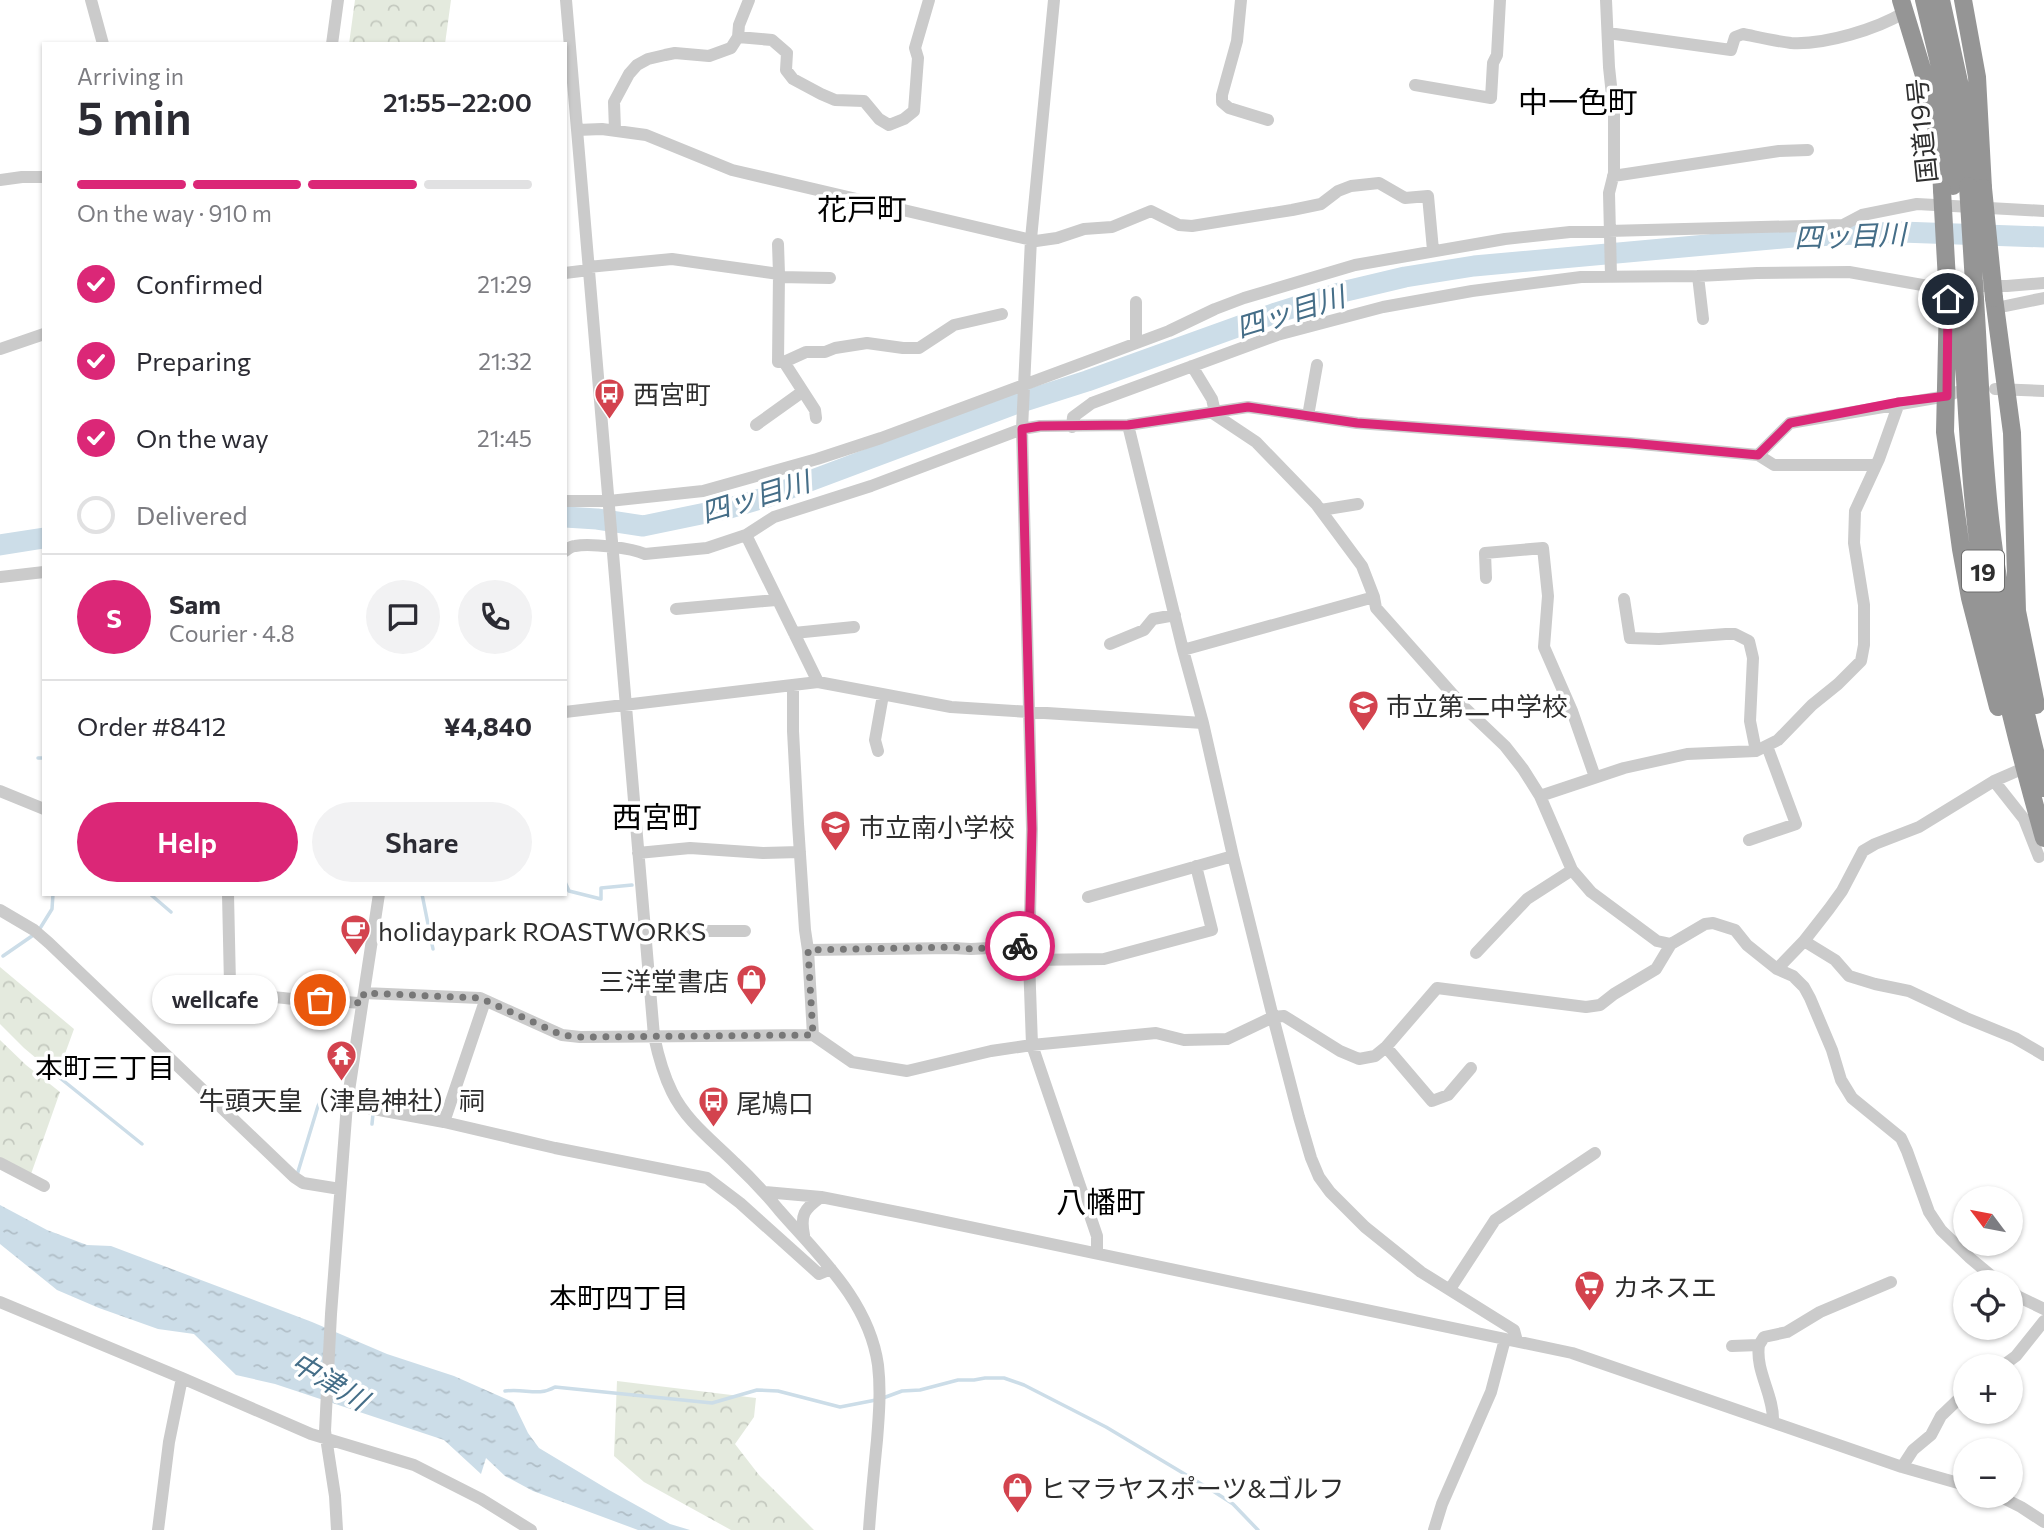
<!DOCTYPE html>
<meta charset="utf-8">
<style>
body{margin:0;font-family:Commissioner,"Noto Sans JP",sans-serif;background:#f2f2f3;color:#2b2b33;height:100vh;display:flex;flex-direction:column;font-size:26px;white-space:nowrap}
*{box-sizing:border-box;margin:0}
p{font-size:23px;color:#7c7c81}
.icon{flex:none;width:38px;height:38px;fill:none;stroke:currentColor;stroke-width:2;stroke-linecap:round;stroke-linejoin:round}
.map{position:relative;flex:1;overflow:hidden}
.details{position:absolute;left:42px;top:42px;width:525px;height:854px;display:flex;flex-direction:column;background:#fff;border-radius:0px;box-shadow:0 2px 5px #0004}
.details>*{flex:none}
.needle{width:46px;rotate:302deg}
.fabs{position:absolute;left:1953px;top:1186px;display:grid;gap:14px}
.fabs a{display:grid;place-items:center;width:70px;height:70px;border-radius:50%;background:#fff;box-shadow:0 2px 5px #0004;font-size:35px}
.pin{position:absolute;display:grid;place-items:center;width:60px;height:60px;color:#fff;margin:-30px;border:4px solid #fff;border-radius:50%;box-shadow:0 2px 7px #0007}
.courier{position:absolute;display:grid;place-items:center;width:70px;height:70px;margin:-35px;border:5px solid #db2777;border-radius:50%;background:#fff;color:#222;box-shadow:0 2px 9px #0007}
.bubble{position:absolute;height:49px;border-radius:24px;background:#fff;box-shadow:0 2px 5px #0004;font-size:23px;font-weight:600;line-height:49px;text-align:center}
.headline em{font-style:normal;font-weight:600}
.headline div{display:flex;flex-direction:column-reverse}
.headline{display:flex;align-items:center;justify-content:space-between;height:119px;padding:0 35px}
h1{font-size:46px;font-weight:600;line-height:52px}
.bar{display:grid;grid-template-columns:repeat(4,1fr);gap:10px 7px;align-content:center;height:84px;padding:0 35px}
.bar i{height:9px;border-radius:5px;background:#e1e1e2}
.bar .current{background:#db2777}
.bar p{grid-column:span 4}
.line{display:flex;align-items:center;gap:18px;padding:0 35px;border-top:2px solid #e1e1e2}
.line div{flex:1}
.round{display:grid;place-items:center;flex:none;width:74px;height:74px;border-radius:37px;background:#f2f2f3}
ol{padding:0 35px;list-style:none}
li{display:flex;align-items:center;gap:21px;height:77px}
li p{margin-inline-start:auto}
li .icon{padding:7px;border-radius:50%;background:#db2777;color:#fff;stroke-width:4}
li:last-child{color:#7c7c81}
li i{width:38px;height:38px;border:4px solid #e1e1e2;border-radius:50%}
.button{display:flex;gap:14px;margin-top:auto;padding:14px 35px}
.button a{flex:1;height:80px;border-radius:42px;background:#db2777;color:#fff;font-size:28px;font-weight:600;line-height:80px;text-align:center}
.button a+a{background:#f2f2f3;color:#2b2b33}
.map>svg:first-child{display:block}
.forest{fill:url(#forest-crowns)}
.water{fill:url(#water-ripples)}
.lines{fill:none;stroke-linecap:round;stroke-linejoin:round}
.stream{stroke:#ccdde8;stroke-width:3.5}
.river{stroke:#ccdde8;stroke-width:21}
.minor{stroke:#cbcbcb;stroke-width:12}
.highway{stroke:#959595;stroke-width:18}
.highway-bridge{stroke:#959595;stroke-width:18}
.done{stroke:#777;stroke-width:7;stroke-dasharray:0 12.6}
.route{stroke:#db2777;stroke-width:9}
.labels{text-anchor:middle;dominant-baseline:central;stroke-width:7;stroke-linejoin:round;paint-order:stroke}
.shield{fill:#fff;stroke:#6d6d6d;stroke-width:2}
.shield-label{font-size:24px;font-weight:bold;fill:#2e2e2e}
.street-label{font-size:26px;fill:#2e2e2e;stroke:#fff}
.poi-label{font-size:26px;fill:#2e2e2e;stroke:#fff;text-anchor:start}
.water-label{font-size:28px;font-style:italic;fill:#456e88;stroke:#fff}
.neighbourhood-label{font-size:28px;fill:#000;stroke:#fff}
.quarter-label{font-size:30px;fill:#000;stroke:#fff}
</style>
<div class="map">
<svg width="2044" height="1530" viewBox="0 0 2044 1530">
<defs>
<pattern id="forest-crowns" width="20" height="18" patternUnits="userSpaceOnUse" patternTransform="scale(1.75)"><rect width="20" height="18" fill="#e4eade"/><path d="M2 6a3 3 0 1 1 6 0M12 15a3 3 0 1 1 6 0" fill="none" stroke="#c4c9bf"/></pattern>
<pattern id="water-ripples" width="26" height="14" patternUnits="userSpaceOnUse" patternTransform="scale(1.75)"><rect width="26" height="14" fill="#ccdde8"/><path d="M2 4q2-2 4 0t4 0M15 11q2-2 4 0t4 0" fill="none" stroke="#b0bec7"/></pattern>
</defs>
<rect width="100%" height="100%" fill="#fff"/>
<path class="forest" d="M 355,0 L 451,0 L 445,44 L 349,44 Z
M 0,967 L 74,1029 L 58,1073 L 55,1074 L 24,1048 L 0,1024 Z
M 0,1040 L 26,1065 L 60,1092 L 31,1174 L 0,1157 Z
M 617,1381 L 756,1398 L 754,1417 L 735,1444 L 759,1475 L 814,1530 L 731,1530 L 644,1482 L 614,1456 Z"/>
<path class="water" d="M 0,1205 L 47,1230 L 87,1245 L 111,1246 L 312,1322 L 387,1354 L 454,1376 L 513,1402 L 528,1433 L 539,1448 L 609,1490 L 670,1524 L 690,1530 L 638,1530 L 533,1491 L 505,1476 L 486,1458 L 481,1474 L 444,1440 L 275,1384 L 236,1375 L 194,1334 L 158,1329 L 99,1308 L 57,1290 L 0,1244 Z"/>
<g class="lines">
<path class="stream" d="M 38,758 L 44,758
M 565,882 L 569,891 L 601,899 L 601,888 L 632,885
M 150,894 L 171,912
M 422,894 L 433,949
M 39,930 L 52,909 L 53,894
M 3,956 L 32,936
M 60,1078 L 142,1144
M 372,1124 L 373,1114
M 297,1175 L 318,1106 L 325,1092
M 505,1391 C 525,1388 538,1397 555,1387 L 712,1403 L 757,1390 L 778,1391 L 840,1407 L 876,1400
M 883,1398 L 902,1391 L 920,1390 L 958,1380 L 974,1380 L 985,1378 L 1004,1378 L 1024,1385 L 1106,1427 L 1213,1491 L 1233,1504 L 1258,1530"/>
<path class="river" d="M 565,517 L 597,519 L 643,526 L 730,508 L 767,497 L 1015,404 L 1087,381 L 1276,313 L 1346,291 L 1405,277 L 1474,266 L 1793,237 L 1901,232 L 2044,237
M 0,545 L 44,538"/>
<path class="minor" d="M 91,0 L 103,44
M 566,0 L 654,1036 C 658,1055 663,1074 672,1092 C 686,1121 713,1141 735,1163 C 751,1178 765,1193 779,1210 C 819,1256 869,1301 878,1365 C 881,1390 879,1415 877,1440 C 874,1470 871,1500 869,1530
M 1054,0 L 1031,239 L 1022,429 L 1032,829 L 1029,960 L 1032,1045 L 1097,1236 L 1097,1253
M 1241,0 L 1237,41 L 1222,95 L 1222,102 L 1229,108 L 1268,120
M 1606,0 L 1609,67 L 1614,114 L 1614,173 L 1609,193 L 1611,276
M 1608,33 L 1731,50 L 1735,37 L 1743,34 C 1758,37 1775,41 1791,43 C 1825,45 1877,29 1905,12
M 738,37 L 772,40 L 787,53 L 786,70 L 793,79 L 821,94 L 835,100 L 864,101 L 879,119 L 889,125 L 904,119 L 914,111 L 918,58 L 915,48 L 929,0
M 332,44 L 338,0
M 1415,85 L 1491,98 L 1493,63 L 1497,55 L 1500,0
M 577,130 L 602,129 L 646,135 L 732,170 L 1036,241 L 1057,238 L 1084,229 L 1112,227 L 1151,211 L 1179,225 L 1192,226 L 1292,210 L 1321,204 L 1338,191 L 1351,186 L 1379,183 L 1405,198 L 1428,196 L 1433,250
M 615,130 L 614,102 L 629,74 L 637,65 L 648,59 L 665,55 L 675,53 L 709,56 L 731,48 L 738,37 L 739,25 L 749,0
M 1613,176 L 1779,151 L 1808,150
M 0,180 L 22,177 L 44,177
M 778,244 L 779,274
M 588,267 L 672,259 L 779,274 L 778,362 L 784,362 L 806,352 L 825,352 L 835,348 L 867,343 L 903,348 L 919,348 L 954,325 L 1002,314
M 565,273 L 589,270
M 1698,276 L 1703,319
M 779,277 L 830,278
M 1136,302 L 1136,343
M 1996,308 L 2044,298
M 0,349 L 44,334
M 784,362 L 815,410 L 816,418
M 1192,366 L 1212,399 L 1215,412
M 1995,389 L 2044,391
M 1211,412 L 1256,442 L 1316,504 L 1362,566 L 1374,597 L 1376,608 L 1464,707 L 1505,746 L 1523,769 L 1540,796 L 1572,870 L 1591,892 L 1657,941 L 1671,944
M 1308,416 L 1317,365
M 756,425 L 802,392
M 1128,425 L 1183,650 L 1203,723 L 1233,856 L 1273,1017 L 1299,1117 L 1311,1158 L 1319,1177 L 1330,1192 L 1365,1227 L 1421,1272 L 1514,1330 L 1517,1341
M 1072,427 L 1073,417 L 1092,403 L 1277,335 L 1383,307 L 1472,291 L 1581,277 L 1698,276 L 1757,273 L 1849,272 L 1928,286 L 2007,286 L 2044,283
M 1758,455 L 1774,465 L 1876,465
M 565,501 L 609,501 L 703,491 L 817,459 L 881,438 L 1169,331 L 1215,309 L 1244,298 L 1355,265 L 1505,239 L 1570,232 L 1843,225 L 1862,215 L 1917,204 L 2044,211
M 1321,510 L 1358,504
M 746,535 L 818,682
M 565,551 C 569,548 571,546 575,546 C 590,543 632,548 645,554 L 707,548 L 746,535 L 774,517 L 871,486 L 1022,429 L 1040,426 L 1128,425 L 1248,407 L 1357,423 L 1630,443 L 1758,455 L 1790,423 L 1947,396 L 1957,392
M 0,577 L 44,572
M 1486,578 L 1485,553 L 1543,548 L 1548,596 L 1544,647 L 1572,711 L 1595,777
M 1624,599 L 1630,638 L 1659,639 L 1726,634 L 1735,634 L 1749,641 L 1753,658 L 1750,721 L 1756,751
M 676,609 L 776,600
M 794,633 L 854,627
M 1110,644 L 1144,630 L 1153,619 L 1175,615
M 1183,650 L 1374,597
M 793,685 L 793,731 L 798,824 L 805,930 L 808,950 L 813,1035
M 565,712 L 818,682 L 951,707 L 1203,723
M 878,751 L 875,740 L 883,695
M 1994,781 L 2024,819 L 2039,857
M 0,791 L 44,809
M 1540,796 L 1624,768 L 1687,754 L 1756,751 L 1778,740 L 1812,705 L 1838,684 L 1861,661 L 1864,645 L 1864,605 L 1854,543 L 1855,511 L 1879,459 L 1899,403
M 1749,840 L 1796,824 L 1767,746
M 638,853 L 690,848 L 763,853 L 800,852
M 228,894 L 230,985 C 246,1000 336,1001 362,1003
M 1088,897 L 1233,856
M 0,910 L 34,930 L 49,943 L 294,1177 L 303,1183 L 340,1189
M 647,936 L 696,931 L 745,931
M 1804,941 L 1835,960 L 1849,976 L 1875,984 L 1909,991 L 1966,1018 L 2015,1038 L 2044,1055
M 808,950 L 952,948 L 971,949 L 1029,946
M 1476,953 L 1527,899 L 1572,870
M 1029,960 L 1104,959 L 1212,930 L 1196,866
M 1777,969 L 1804,941 L 1829,909 L 1842,891 L 1863,851 L 1875,844 L 1919,827 L 1994,781 L 2024,768
M 364,993 L 480,998 L 562,1035 L 580,1037 L 813,1035 L 852,1062 L 907,1071 L 991,1051 L 1032,1045 L 1156,1033 L 1184,1040 L 1227,1039 L 1273,1017 L 1284,1016 L 1340,1051 L 1359,1059 L 1375,1056 L 1386,1047 L 1437,988 L 1586,1007 L 1600,1005 L 1614,994 L 1656,969 L 1671,944 L 1705,924 L 1713,923 L 1735,930 L 1747,945 L 1777,969 L 1793,976 L 1804,987 L 1810,998 L 1832,1050 L 1841,1080 L 1852,1098 L 1901,1138 L 1907,1151 L 1929,1212 L 1941,1230 L 1970,1258 L 2000,1283
M 1386,1047 L 1432,1101 L 1448,1095 L 1471,1068
M 347,1104 L 444,1122 L 555,1148 L 707,1178 L 740,1203 L 819,1274 L 831,1269
M 444,1122 L 485,1001
M 0,1163 L 44,1186
M 765,1192 L 821,1197 L 912,1215 L 1572,1353 L 1902,1467 L 1965,1485
M 804,1235 C 800,1215 804,1209 821,1197
M 1450,1289 L 1495,1220 L 1595,1153
M 2011,1291 L 2019,1297 L 2044,1309
M 0,1302 L 182,1378 L 311,1434 L 414,1465 L 481,1499 L 531,1530
M 1759,1345 L 1764,1337 L 1787,1332 L 1820,1312 L 1891,1282
M 1732,1346 L 1759,1345 C 1755,1371 1774,1395 1773,1421
M 2001,1367 L 2016,1356 L 2044,1321
M 1902,1467 L 1913,1450 L 1931,1435 L 1941,1416 L 1965,1393
M 1999,1496 L 2021,1507 L 2044,1522
M 158,1530 L 169,1442 L 182,1378
M 337,1530 L 335,1496 L 325,1431 L 331,1314 L 347,1104 L 379,894
M 1434,1530 L 1442,1504 L 1491,1392 L 1505,1339"/>
<path class="highway" d="M 1901,0 L 1930,95 L 1940,146 L 1942,190
M 1924,0 L 1941,71 L 1953,135 L 1953,186
M 1941,0 L 1961,91 L 1968,186
M 1963,0 L 1977,77 L 1983,188
M 1960,297 C 1965,366 1967,436 1974,505 C 1985,618 2013,729 2044,838
M 1994,298 L 2012,433 L 2017,611 L 2036,705
M 1948,299 L 1945,432 L 1961,549 L 1970,598 L 1998,707
M 1975,299 C 1980,375 1982,452 1991,527 C 2001,616 2023,702 2044,788"/>
<path class="highway-bridge" d="M 1968,186 L 1975,299
M 1983,188 L 1994,298
M 1942,190 L 1948,299"/>
</g>
<g class="lines">
<path class="done" d="M 320,1000 L 362,1003 L 364,993 L 480,998 L 562,1035 L 580,1037 L 813,1035 L 808,950 L 952,947 L 971,949 L 1020,946"/>
<path class="route" d="M 1020,946 L 1029,946 L 1032,829 L 1022,429 L 1040,426 L 1128,425 L 1248,407 L 1357,423 L 1630,443 L 1758,455 L 1790,423 L 1899,402 L 1947,396 L 1948,299"/>
</g>
<defs>
<symbol id="bus-pin" viewBox="-11 -11 22 30"><path d="M0 17L-7.5 6A9.5 9.5 0 1 1 7.5 6Z" fill="#d3434e" stroke="#fff"/><path d="M-5-6H5V4H4V6H2V4H-2V6H-4V4H-5ZM-3.5-4V0h7V-4ZM-3.5 1.2v1.5H-2V1.2ZM2 1.2v1.5H3.5V1.2Z" fill="#fff"/></symbol>
<symbol id="school-pin" viewBox="-11 -11 22 30"><path d="M0 17L-7.5 6A9.5 9.5 0 1 1 7.5 6Z" fill="#d3434e" stroke="#fff"/><path d="M0-5L7-2L0 1L-7-2ZM-4 1L0 2.5L4 1V4Q0 6-4 4Z" fill="#fff"/></symbol>
<symbol id="cafe-pin" viewBox="-11 -11 22 30"><path d="M0 17L-7.5 6A9.5 9.5 0 1 1 7.5 6Z" fill="#d3434e" stroke="#fff"/><path d="M-5.5-4.5H6V0H3Q3 3.5 0 3.5H-2.5Q-5.5 3.5-5.5 0ZM3-3.2v2h1.7v-2ZM-6 4.5H4V6H-6Z" fill="#fff"/></symbol>
<symbol id="shop-pin" viewBox="-11 -11 22 30"><path d="M0 17L-7.5 6A9.5 9.5 0 1 1 7.5 6Z" fill="#d3434e" stroke="#fff"/><path d="M-5-2.5h2.3a2.7 3.5 0 0 1 5.4 0H5L5.5 6h-11ZM-1.5-2.5h3a1.5 2.3 0 0 0-3 0Z" fill="#fff"/></symbol>
<symbol id="temple-pin" viewBox="-11 -11 22 30"><path d="M0 17L-7.5 6A9.5 9.5 0 1 1 7.5 6Z" fill="#d3434e" stroke="#fff"/><path d="M0-6L5-2H3V0L6.5 2.5H4V6H1.5V3h-3V6H-4V2.5H-6.5L-3 0V-2H-5Z" fill="#fff"/></symbol>
<symbol id="supermarket-pin" viewBox="-11 -11 22 30"><path d="M0 17L-7.5 6A9.5 9.5 0 1 1 7.5 6Z" fill="#d3434e" stroke="#fff"/><path d="M-6-5.5h2.5l.6 2H6L4.5 2H-2.5L-4.4-4H-6ZM-1.5 3.2a1.3 1.3 0 1 0 .1 0ZM3 3.2a1.3 1.3 0 1 0 .1 0Z" fill="#fff"/></symbol>
</defs>
<g fill-rule="evenodd">
<use href="#bus-pin" x="592" y="376" width="35" height="47"/>
<use href="#school-pin" x="1346" y="688" width="35" height="47"/>
<use href="#school-pin" x="818" y="808" width="35" height="47"/>
<use href="#cafe-pin" x="338" y="912" width="35" height="47"/>
<use href="#shop-pin" x="734" y="962" width="35" height="47"/>
<use href="#temple-pin" x="324" y="1038" width="35" height="47"/>
<use href="#bus-pin" x="696" y="1084" width="35" height="47"/>
<use href="#supermarket-pin" x="1572" y="1268" width="35" height="47"/>
<use href="#shop-pin" x="1000" y="1470" width="35" height="47"/>
</g>
<g class="labels">
<rect class="shield" x="1962" y="550.5" width="42" height="41" rx="5"/>
<g class="shield-label">
<text x="1983" y="571">19</text>
</g>
<g class="street-label">
<text transform="translate(1921 131) rotate(-96)">国道19号</text>
</g>
<g class="poi-label">
<text x="633" y="393">西宮町</text>
<text x="1386" y="705">市立第二中学校</text>
<text x="859" y="826">市立南小学校</text>
<text x="378" y="930">holidaypark ROASTWORKS</text>
<text x="729" y="980" text-anchor="end">三洋堂書店</text>
<text x="342" y="1099" text-anchor="middle">牛頭天皇（津島神社）祠</text>
<text x="736" y="1102">尾鳩口</text>
<text x="1613" y="1286">カネスエ</text>
<text x="1040" y="1487">ヒマラヤスポーツ&amp;ゴルフ</text>
</g>
<g class="water-label">
<text transform="translate(1850 235) rotate(-2)">四ッ目川</text>
<text transform="translate(1290 311) rotate(-17)">四ッ目川</text>
<text transform="translate(755 496) rotate(-17)">四ッ目川</text>
<text transform="translate(330 1380) rotate(31)">中津川</text>
</g>
<g class="neighbourhood-label">
<text x="105" y="1067">本町三丁目</text>
<text x="619" y="1297">本町四丁目</text>
</g>
<g class="quarter-label">
<text x="1578" y="100">中一色町</text>
<text x="862" y="207">花戸町</text>
<text x="657" y="815">西宮町</text>
<text x="1101" y="1200">八幡町</text>
</g>
</g>
</svg>
<div class="fabs">
<a><svg class="needle" viewBox="-14 -14 28 28"><path d="M0-13l5 13h-10z" fill="#e53935"/><path d="M0 13l5-13h-10z" fill="#7c7c81"/></svg></a>
<a><svg class="icon" aria-label="locate" viewBox="0 0 24 24"><circle cx="12" cy="12" r="6"/><path d="M12 2v4M12 18v4M2 12h4M18 12h4"/></svg></a>
<a>+</a>
<a>−</a>
</div>
<div class="pin" style="left:320px;top:1000px;background:#ea580c"><svg class="icon" aria-label="bag" viewBox="0 0 24 24"><path d="M5 8h14l-1 12H6zM9 8a3 3 0 0 1 6 0"/></svg></div>
<div class="pin" style="left:1948px;top:299px;background:#1f2937"><svg class="icon" aria-label="home" viewBox="0 0 24 24"><path d="M3 11l9-7 9 7M6 9v11h12V9"/></svg></div>
<div class="courier" style="left:1020px;top:946px"><svg class="icon" aria-label="bike" viewBox="0 0 24 24"><circle cx="6" cy="16" r="4"/><circle cx="18" cy="16" r="4"/><path d="M6 16l4-8h5l3 8M10 8l3 8H6M13 5h3"/></svg></div>
<div class="bubble" style="left:152px;top:975px;width:126px">wellcafe</div>
<section class="details">
<div class="headline"><div><h1>5 min</h1><p>Arriving in</p></div><em>21:55–22:00</em></div>
<div class="bar"><i class="current"></i><i class="current"></i><i class="current"></i><i></i><p>On the way · 910 m</p></div>
<ol>
<li><svg class="icon" aria-label="check" viewBox="0 0 24 24"><path d="M5 12l5 5 9-10"/></svg>Confirmed<p>21:29</p></li>
<li><svg class="icon" aria-label="check" viewBox="0 0 24 24"><path d="M5 12l5 5 9-10"/></svg>Preparing<p>21:32</p></li>
<li><svg class="icon" aria-label="check" viewBox="0 0 24 24"><path d="M5 12l5 5 9-10"/></svg>On the way<p>21:45</p></li>
<li><i></i>Delivered</li>
</ol>
<div class="line" style="height:126px"><b class="round" style="background:#db2777;color:#fff">S</b><div><b>Sam</b><p>Courier · 4.8</p></div><a class="round"><svg class="icon" aria-label="chat" viewBox="0 0 24 24"><path d="M4 5h16v11H9l-5 4z"/></svg></a><a class="round"><svg class="icon" aria-label="phone" viewBox="0 0 24 24"><path d="M5 4h4l2 5-3 2q2 4 5 5l2-3 5 2v4C11 20 4 13 5 4z"/></svg></a></div>
<div class="line" style="height:91px"><div>Order #8412</div><b>¥4,840</b></div>
<div class="button"><a>Help</a><a>Share</a></div>
</section>
</div>
